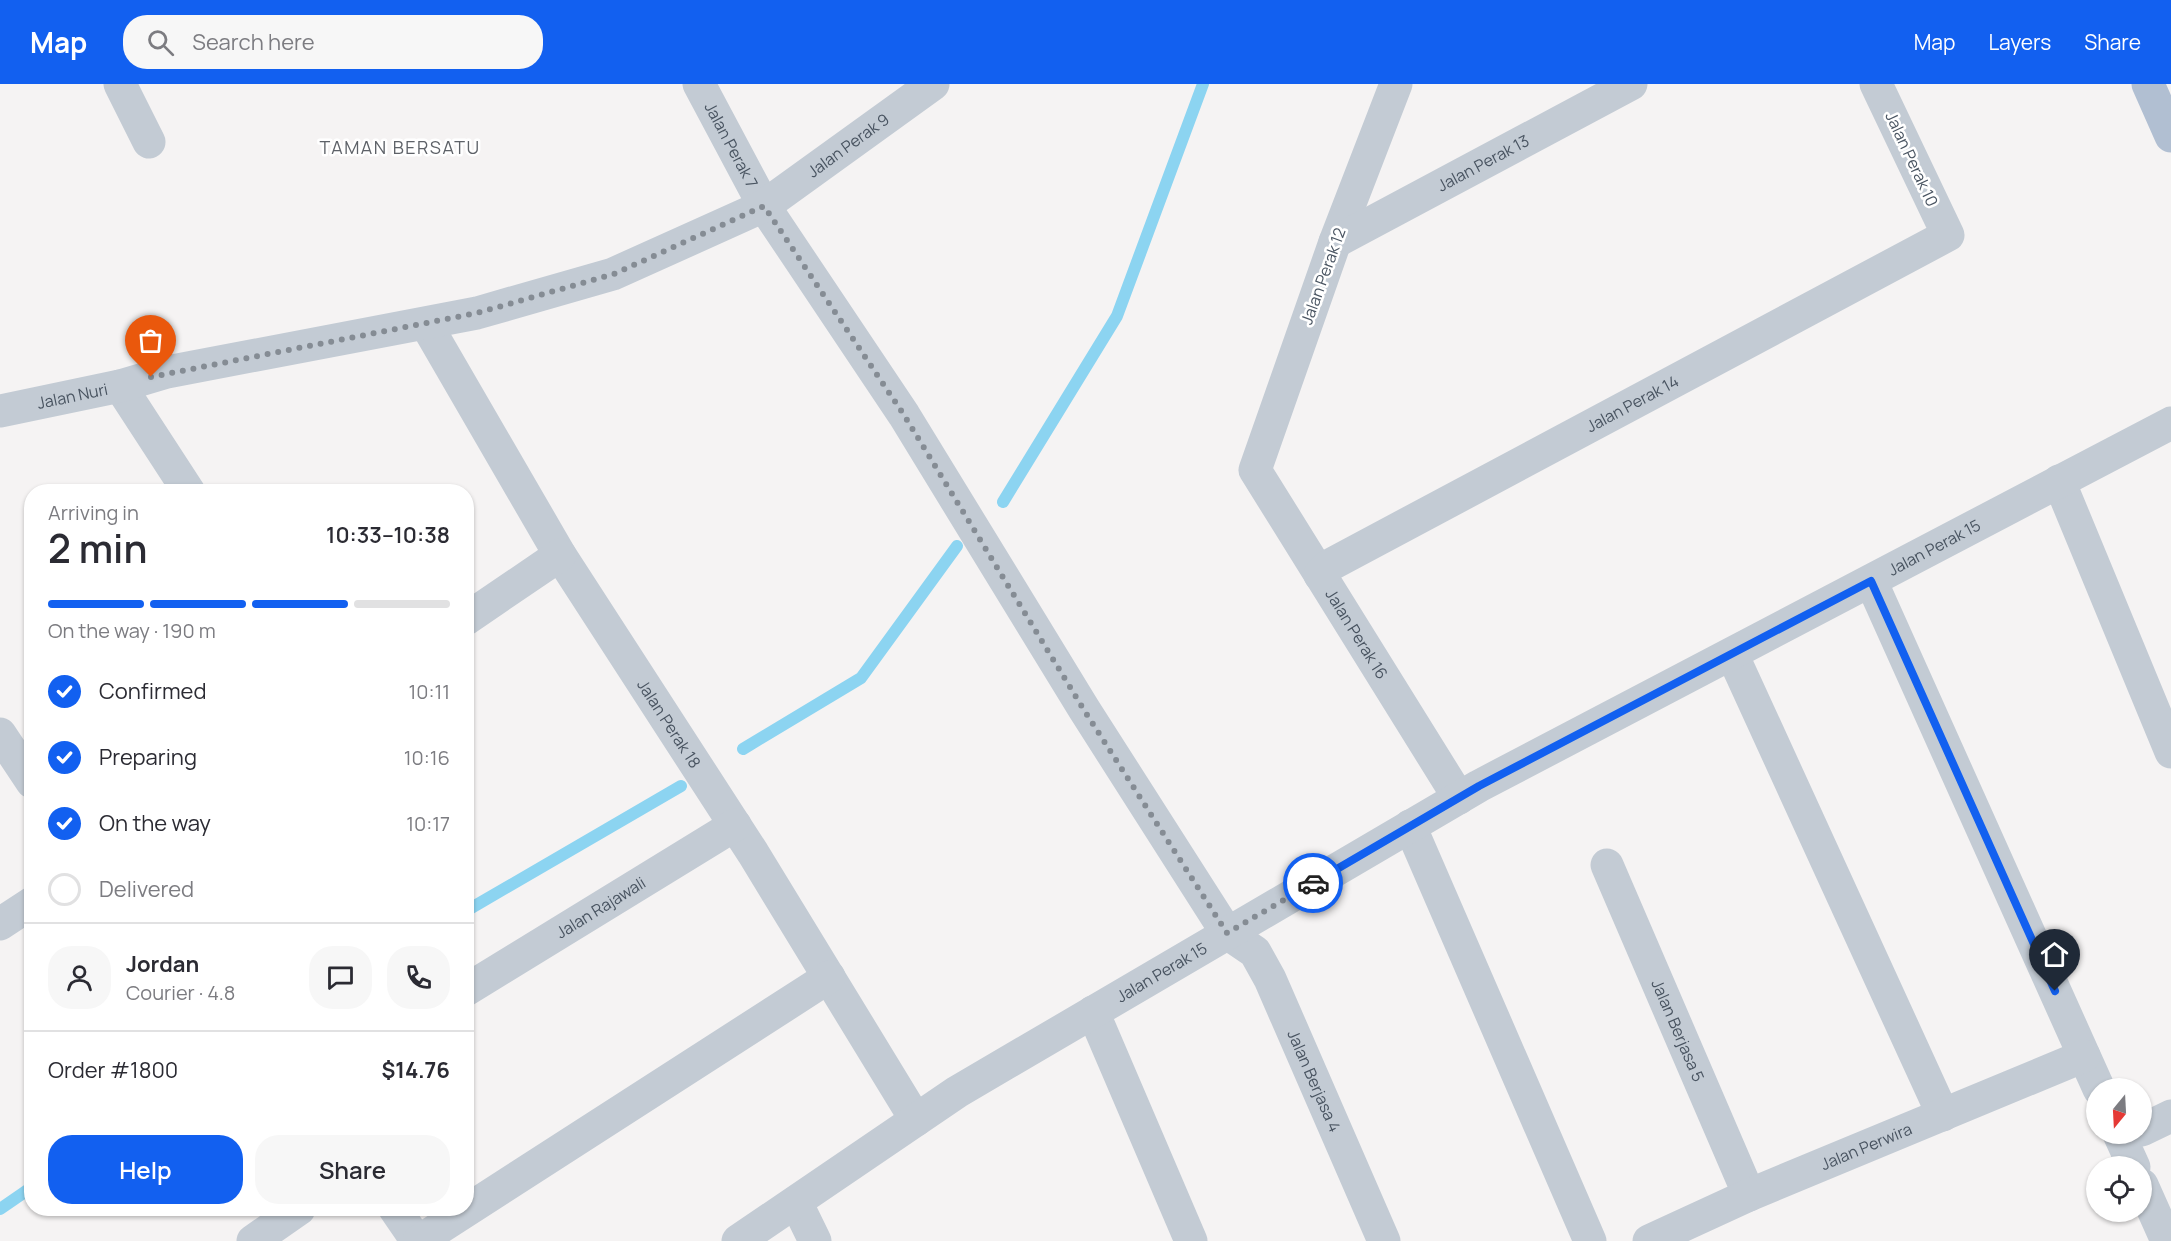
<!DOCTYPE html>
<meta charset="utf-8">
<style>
body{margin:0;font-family:Manrope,sans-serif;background:#f7f7f7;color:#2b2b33;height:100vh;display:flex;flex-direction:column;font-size:22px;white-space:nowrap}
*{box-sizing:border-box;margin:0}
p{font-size:20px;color:#7c7c81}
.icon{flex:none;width:33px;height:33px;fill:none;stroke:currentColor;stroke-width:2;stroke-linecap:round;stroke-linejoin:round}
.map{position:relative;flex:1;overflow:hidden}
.details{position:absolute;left:24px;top:400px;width:450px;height:732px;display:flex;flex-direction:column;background:#fff;border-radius:24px;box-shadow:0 2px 4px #0004}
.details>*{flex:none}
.needle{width:39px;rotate:198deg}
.fabs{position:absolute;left:2086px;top:994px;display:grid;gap:12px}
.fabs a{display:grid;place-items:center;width:66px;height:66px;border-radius:50%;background:#fff;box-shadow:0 2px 4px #0004;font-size:30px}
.pin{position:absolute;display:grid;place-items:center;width:51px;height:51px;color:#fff;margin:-62px -26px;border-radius:50% 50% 50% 0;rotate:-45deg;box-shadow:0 0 6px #0007}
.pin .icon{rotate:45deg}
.courier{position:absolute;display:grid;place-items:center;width:60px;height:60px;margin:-30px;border:4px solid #1260f0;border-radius:50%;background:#fff;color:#222;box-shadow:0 2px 8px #0007}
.overview em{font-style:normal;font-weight:600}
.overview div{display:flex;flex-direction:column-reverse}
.overview{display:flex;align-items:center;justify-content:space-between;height:102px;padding:0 24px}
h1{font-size:39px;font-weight:600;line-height:45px}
.bar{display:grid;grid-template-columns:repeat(4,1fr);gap:9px 6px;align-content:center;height:72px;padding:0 24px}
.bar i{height:8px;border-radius:4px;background:#e1e1e2}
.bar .on{background:#1260f0}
.bar p{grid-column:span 4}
.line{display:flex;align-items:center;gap:15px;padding:0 24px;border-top:2px solid #e1e1e2}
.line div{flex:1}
.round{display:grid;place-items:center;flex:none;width:63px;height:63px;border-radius:24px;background:#f7f7f7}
ol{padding:0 24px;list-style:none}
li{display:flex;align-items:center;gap:18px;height:66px}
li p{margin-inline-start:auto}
li .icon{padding:6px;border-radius:50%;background:#1260f0;color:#fff;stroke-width:4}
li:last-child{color:#7c7c81}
li i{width:33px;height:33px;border:3px solid #e1e1e2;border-radius:50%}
.action{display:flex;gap:12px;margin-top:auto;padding:12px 24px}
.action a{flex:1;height:69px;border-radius:24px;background:#1260f0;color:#fff;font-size:24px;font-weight:600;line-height:69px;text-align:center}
.action a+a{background:#f7f7f7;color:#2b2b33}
header{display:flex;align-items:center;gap:36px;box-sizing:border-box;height:84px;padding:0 30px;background:#1260f0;color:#fff}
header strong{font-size:28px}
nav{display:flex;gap:33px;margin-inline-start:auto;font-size:21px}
.search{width:420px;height:54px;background:#f7f7f7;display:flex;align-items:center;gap:15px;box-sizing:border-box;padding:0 21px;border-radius:24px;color:#7c7c81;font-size:22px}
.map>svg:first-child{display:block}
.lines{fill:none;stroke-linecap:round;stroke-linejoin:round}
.stream{stroke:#8cd4f1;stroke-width:12}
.minor{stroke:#c3cbd4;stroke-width:33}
.major{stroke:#b1bfd2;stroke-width:33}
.done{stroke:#858c94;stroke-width:6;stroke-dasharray:0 10.8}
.route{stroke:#1260f0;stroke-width:8}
.labels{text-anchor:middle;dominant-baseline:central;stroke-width:5;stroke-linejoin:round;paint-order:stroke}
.street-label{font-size:16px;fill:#495461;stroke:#fff}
.neighbourhood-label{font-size:18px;letter-spacing:1.5px;fill:#5e6268;stroke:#fff}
</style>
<header>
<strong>Map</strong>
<div class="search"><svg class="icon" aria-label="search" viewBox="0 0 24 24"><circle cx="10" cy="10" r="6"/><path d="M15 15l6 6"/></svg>Search here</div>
<nav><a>Map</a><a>Layers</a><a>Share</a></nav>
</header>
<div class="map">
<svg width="2171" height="1157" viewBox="0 0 2171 1157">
<rect width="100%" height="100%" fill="#f5f3f3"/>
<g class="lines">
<path class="stream" d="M 1003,418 L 1117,232 L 1203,0
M 743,665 L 861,594 L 957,462
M 466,827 L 681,702
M 0,1125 L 32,1103"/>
<g class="minor">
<path d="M 120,0 L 149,58"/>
<path id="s1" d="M 699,0 L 764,122 L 904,331 L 1084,625 L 1227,849 L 1255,868 L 1270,895 L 1384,1157"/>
<path id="s2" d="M 1396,0 L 1335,158 L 1255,386 L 1459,714"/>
<path id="s3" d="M 1335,158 L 1631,0"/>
<path id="s4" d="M 426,240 L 560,471 L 753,769 L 916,1036"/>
<path d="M 120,302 L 189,408"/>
<path id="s5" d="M 0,327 L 120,302 L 167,288 L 477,229 L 613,190 L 764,122 L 933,0"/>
<path d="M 2059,397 L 2171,668"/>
<path id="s6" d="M 1320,491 L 1330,481 L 1948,151 L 1876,0"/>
<path d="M 1871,497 L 2099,1005"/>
<path d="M 466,535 L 560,471"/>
<path d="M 1732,570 L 1943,1031"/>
<path d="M 0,650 L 32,698"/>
<path d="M 1410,742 L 1590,1157"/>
<path id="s7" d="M 1607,781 L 1749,1111"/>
<path d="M 0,840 L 32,819"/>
<path id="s8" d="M 466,906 L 735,741"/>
<path d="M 1093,928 L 1191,1157"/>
<path d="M 2142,1046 L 2171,1032"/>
<path d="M 2119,1050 L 2134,1083"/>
<path d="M 2142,1101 L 2167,1157"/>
<path d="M 796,1118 L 815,1157"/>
<path d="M 395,1125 L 417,1157"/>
<path d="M 253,1157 L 299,1125"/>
<path d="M 419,1157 L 829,893"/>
<path id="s9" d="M 738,1157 L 957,1008 L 1479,702 L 2171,339"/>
<path id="s10" d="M 1649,1157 L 1749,1111 L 2084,972"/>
</g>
<path class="major" d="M 2148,0 L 2171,52"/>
</g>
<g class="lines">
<path class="done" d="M 151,293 L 477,229 L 614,190 L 764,122 L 904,331 L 1084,626 L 1227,849 L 1313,799"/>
<path class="route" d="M 1313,799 L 1479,702 L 1871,497 L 2055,907"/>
</g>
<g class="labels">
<g class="street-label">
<text stroke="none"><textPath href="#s1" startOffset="69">Jalan Perak 7</textPath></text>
<text stroke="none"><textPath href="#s5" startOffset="898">Jalan Perak 9</textPath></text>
<text transform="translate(1912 75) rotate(65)">Jalan Perak 10</text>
<text stroke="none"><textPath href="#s3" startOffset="168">Jalan Perak 13</textPath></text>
<text transform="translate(1323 192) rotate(-70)">Jalan Perak 12</text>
<text stroke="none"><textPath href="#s5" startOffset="74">Jalan Nuri</textPath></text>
<text stroke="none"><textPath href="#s6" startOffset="357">Jalan Perak 14</textPath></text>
<text stroke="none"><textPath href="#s9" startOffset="1384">Jalan Perak 15</textPath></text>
<text stroke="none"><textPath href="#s2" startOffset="604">Jalan Perak 16</textPath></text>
<text stroke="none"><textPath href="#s4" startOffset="468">Jalan Perak 18</textPath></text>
<text stroke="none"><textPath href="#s8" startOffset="158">Jalan Rajawali</textPath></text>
<text stroke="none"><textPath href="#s9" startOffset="502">Jalan Perak 15</textPath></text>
<text stroke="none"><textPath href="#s7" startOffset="180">Jalan Berjasa 5</textPath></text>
<text stroke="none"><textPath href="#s1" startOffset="1176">Jalan Berjasa 4</textPath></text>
<text stroke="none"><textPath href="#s10" startOffset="237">Jalan Perwira</textPath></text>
</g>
<g class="neighbourhood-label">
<text x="400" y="63">TAMAN BERSATU</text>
</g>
</g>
</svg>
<div class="fabs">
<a><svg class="needle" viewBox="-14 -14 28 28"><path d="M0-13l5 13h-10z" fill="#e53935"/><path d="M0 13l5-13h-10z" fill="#7c7c81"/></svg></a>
<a><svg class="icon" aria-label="locate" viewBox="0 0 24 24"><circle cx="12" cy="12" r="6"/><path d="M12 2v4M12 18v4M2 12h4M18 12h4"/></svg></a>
</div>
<div class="pin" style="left:151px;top:293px;background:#ea580c"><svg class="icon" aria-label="bag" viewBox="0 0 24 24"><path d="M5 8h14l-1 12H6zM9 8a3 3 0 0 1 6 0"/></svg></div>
<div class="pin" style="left:2055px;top:907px;background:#1f2937"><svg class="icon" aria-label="home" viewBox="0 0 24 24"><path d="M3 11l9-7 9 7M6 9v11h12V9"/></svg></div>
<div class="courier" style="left:1313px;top:799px"><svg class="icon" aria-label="car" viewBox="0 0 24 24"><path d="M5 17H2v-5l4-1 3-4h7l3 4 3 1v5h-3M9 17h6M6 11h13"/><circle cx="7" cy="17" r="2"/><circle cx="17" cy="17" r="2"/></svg></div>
<section class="details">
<div class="overview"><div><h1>2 min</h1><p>Arriving in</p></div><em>10:33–10:38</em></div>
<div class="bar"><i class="on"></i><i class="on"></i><i class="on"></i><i></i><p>On the way · 190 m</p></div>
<ol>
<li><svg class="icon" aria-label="check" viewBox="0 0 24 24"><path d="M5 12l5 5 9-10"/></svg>Confirmed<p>10:11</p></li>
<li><svg class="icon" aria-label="check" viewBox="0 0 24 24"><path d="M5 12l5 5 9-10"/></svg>Preparing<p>10:16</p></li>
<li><svg class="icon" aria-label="check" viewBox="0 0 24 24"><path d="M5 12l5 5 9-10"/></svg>On the way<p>10:17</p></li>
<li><i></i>Delivered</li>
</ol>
<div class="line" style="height:108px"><a class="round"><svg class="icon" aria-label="person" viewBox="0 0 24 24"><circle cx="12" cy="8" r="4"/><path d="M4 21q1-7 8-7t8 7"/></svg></a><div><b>Jordan</b><p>Courier · 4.8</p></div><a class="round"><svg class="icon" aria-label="chat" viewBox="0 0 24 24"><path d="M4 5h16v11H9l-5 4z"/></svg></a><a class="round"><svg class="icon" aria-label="phone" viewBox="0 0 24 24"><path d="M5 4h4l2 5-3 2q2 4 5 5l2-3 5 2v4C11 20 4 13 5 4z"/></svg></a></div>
<div class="line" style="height:78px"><div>Order #1800</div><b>$14.76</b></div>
<div class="action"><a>Help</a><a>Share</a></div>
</section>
</div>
